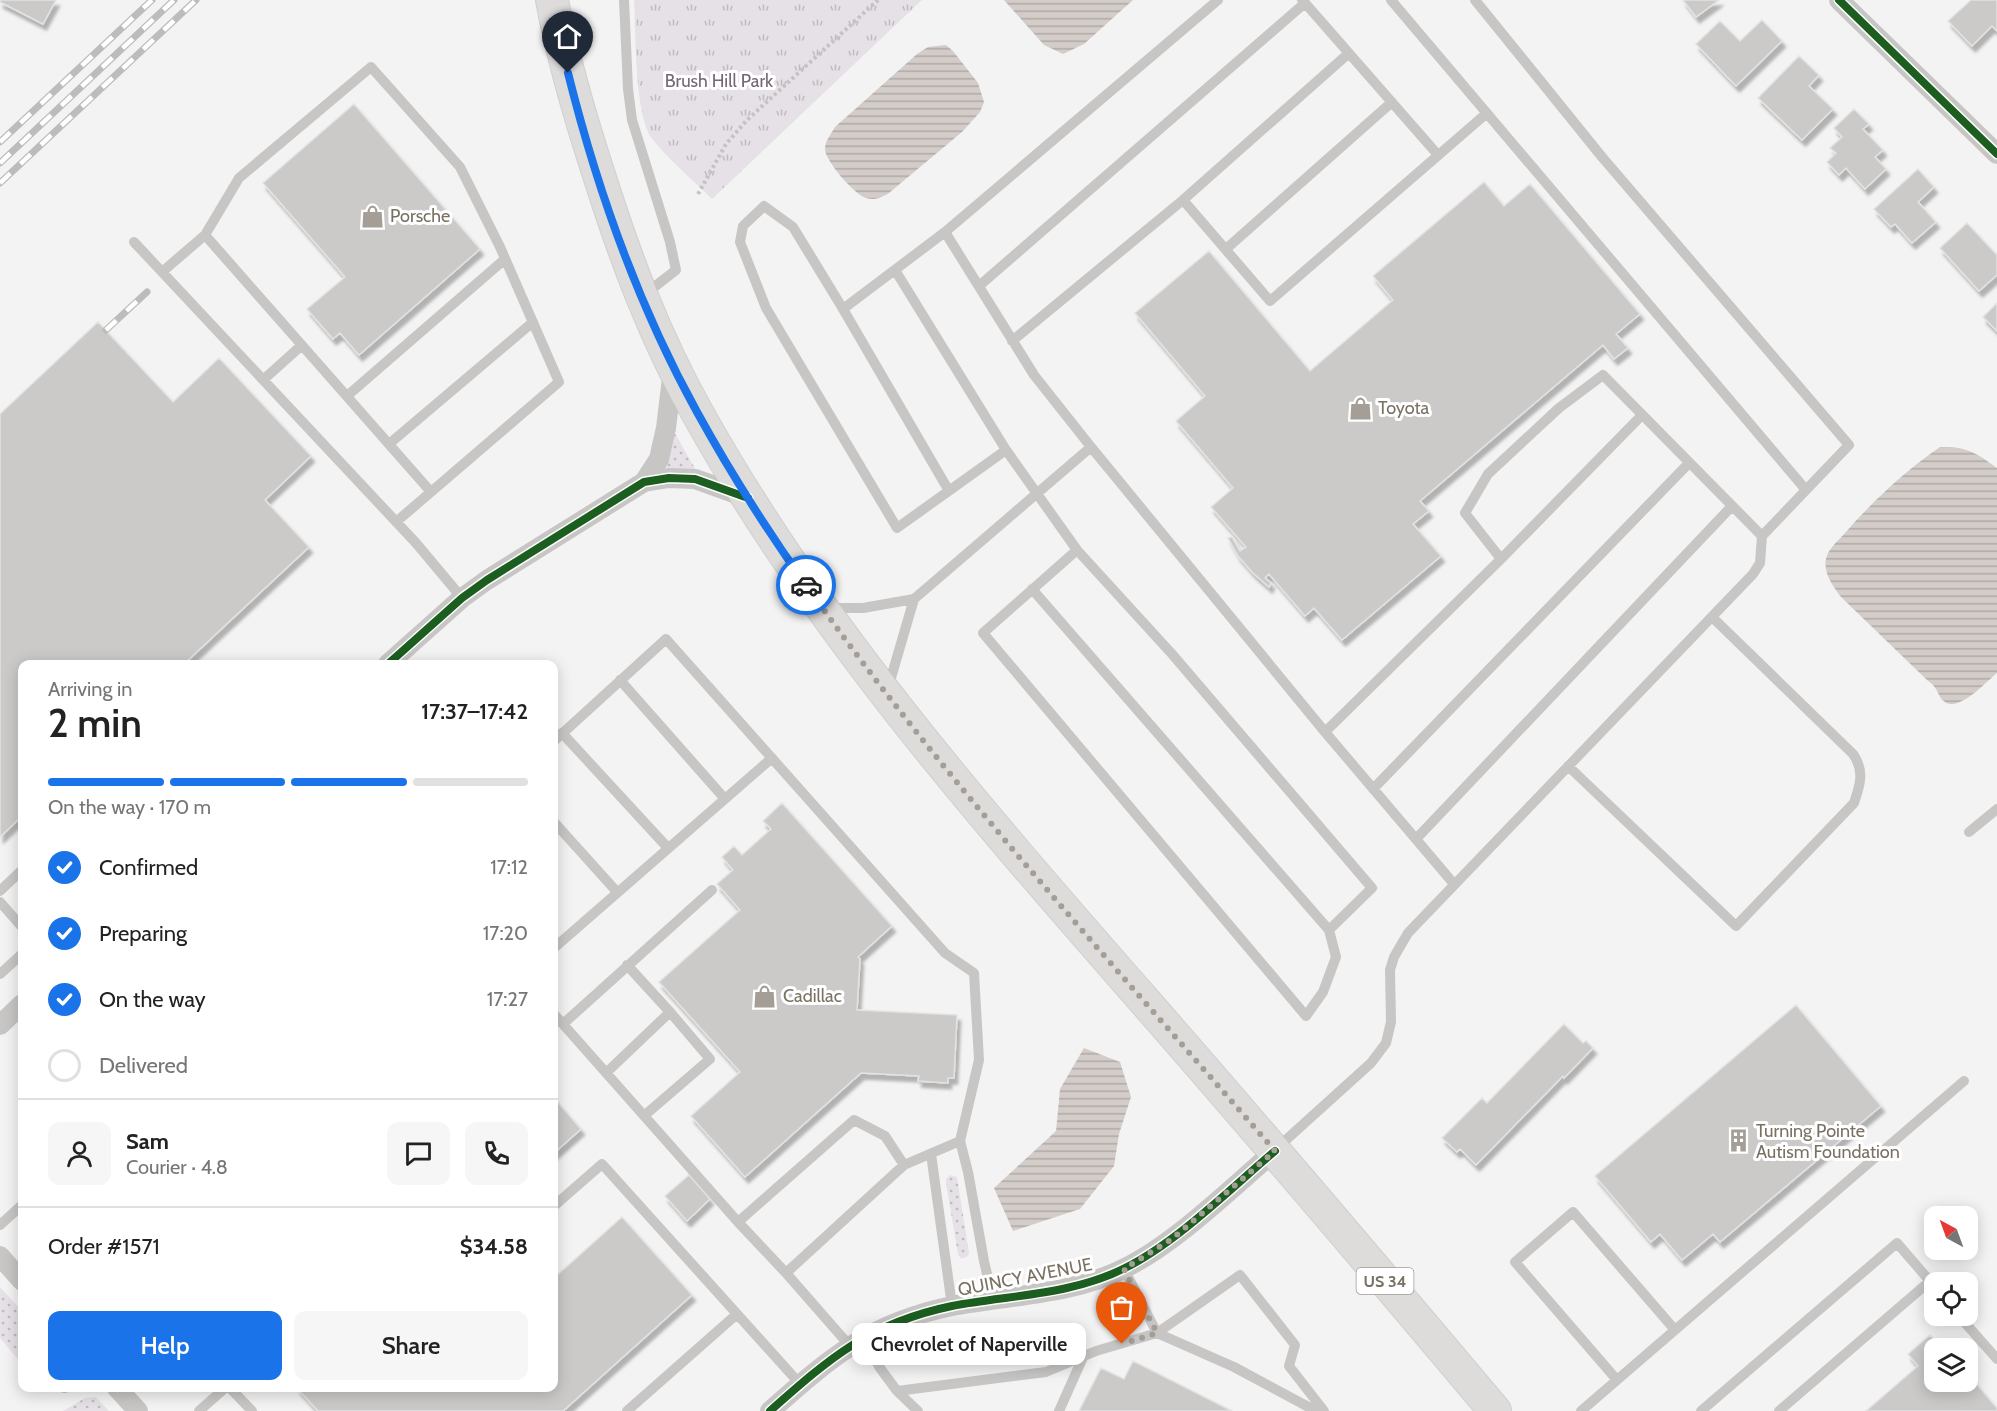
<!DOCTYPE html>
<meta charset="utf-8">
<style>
body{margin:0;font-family:Cabin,sans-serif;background:#f6f6f6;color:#222;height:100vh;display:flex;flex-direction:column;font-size:22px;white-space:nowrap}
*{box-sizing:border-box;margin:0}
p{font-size:20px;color:#767676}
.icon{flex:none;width:33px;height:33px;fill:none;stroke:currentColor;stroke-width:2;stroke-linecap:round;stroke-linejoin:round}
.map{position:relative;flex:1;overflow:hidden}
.details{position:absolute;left:18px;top:660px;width:540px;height:732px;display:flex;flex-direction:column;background:#fff;border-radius:12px;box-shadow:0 3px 15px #0003}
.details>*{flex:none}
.needle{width:39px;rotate:319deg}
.controls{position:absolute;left:1924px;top:1206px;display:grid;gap:12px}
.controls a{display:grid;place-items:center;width:54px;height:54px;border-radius:12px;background:#fff;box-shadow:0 3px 15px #0003;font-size:30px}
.pin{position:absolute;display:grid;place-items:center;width:51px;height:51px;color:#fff;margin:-62px -26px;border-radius:50% 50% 50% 0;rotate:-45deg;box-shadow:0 0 6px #0007}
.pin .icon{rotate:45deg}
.courier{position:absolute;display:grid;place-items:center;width:60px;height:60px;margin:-30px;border:4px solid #1a73e8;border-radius:50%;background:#fff;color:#222;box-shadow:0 2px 8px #0007}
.bubble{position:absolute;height:42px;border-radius:12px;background:#fff;box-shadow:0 3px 15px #0003;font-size:20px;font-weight:600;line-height:42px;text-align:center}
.headline em{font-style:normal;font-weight:600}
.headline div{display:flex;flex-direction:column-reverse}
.headline{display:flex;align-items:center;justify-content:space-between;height:102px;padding:0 30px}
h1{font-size:39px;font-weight:600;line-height:45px}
.bar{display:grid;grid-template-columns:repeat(4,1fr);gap:9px 6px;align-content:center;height:72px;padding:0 30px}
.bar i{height:8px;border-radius:4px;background:#e0e0e0}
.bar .on{background:#1a73e8}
.bar p{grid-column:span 4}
.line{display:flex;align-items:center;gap:15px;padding:0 30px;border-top:2px solid #e0e0e0}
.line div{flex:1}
.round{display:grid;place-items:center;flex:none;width:63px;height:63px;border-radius:12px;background:#f6f6f6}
ol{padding:0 30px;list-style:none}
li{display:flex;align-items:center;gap:18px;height:66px}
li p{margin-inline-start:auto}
li .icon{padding:6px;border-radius:50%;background:#1a73e8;color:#fff;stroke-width:4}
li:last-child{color:#767676}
li i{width:33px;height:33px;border:3px solid #e0e0e0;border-radius:50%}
.action{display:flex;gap:12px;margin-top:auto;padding:12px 30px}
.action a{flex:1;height:69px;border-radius:12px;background:#1a73e8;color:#fff;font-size:24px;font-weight:600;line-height:69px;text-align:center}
.action a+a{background:#f6f6f6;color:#222}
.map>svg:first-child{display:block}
.grass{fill:url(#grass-dots)}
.park{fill:url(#park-tufts)}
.water{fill:url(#water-rules)}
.building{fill:#cbcac9;stroke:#e2e2e3;stroke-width:1.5;filter:url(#shadow)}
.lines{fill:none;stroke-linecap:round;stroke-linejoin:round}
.primary-casing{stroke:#d0cfcf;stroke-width:34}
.path{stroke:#c4c3c3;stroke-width:4;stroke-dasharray:3 3;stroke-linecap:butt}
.lane{stroke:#c7c6c4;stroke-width:10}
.street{stroke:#c7c6c4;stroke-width:20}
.primary{stroke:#dddcdb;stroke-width:32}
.rail-casing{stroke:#bdbcba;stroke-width:7}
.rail{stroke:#fff;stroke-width:4.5;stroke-dasharray:14;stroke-linecap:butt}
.cycleway-casing{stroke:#fff;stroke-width:11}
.cycleway{stroke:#1b5e20;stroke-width:8}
.done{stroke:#a49e96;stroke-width:6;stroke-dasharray:0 10.8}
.route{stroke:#1a73e8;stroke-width:8}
.labels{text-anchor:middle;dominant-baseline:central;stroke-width:6;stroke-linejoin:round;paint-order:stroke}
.shield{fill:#fff;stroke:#a29c92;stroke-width:1.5}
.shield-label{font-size:16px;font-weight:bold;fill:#7a7163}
.park-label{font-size:18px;fill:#776578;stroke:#fff}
.poi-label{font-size:18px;fill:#7a7163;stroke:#fff;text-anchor:start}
.street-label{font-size:18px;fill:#7a7163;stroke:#fff}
</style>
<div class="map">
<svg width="1997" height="1411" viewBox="0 0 1997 1411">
<defs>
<pattern id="grass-dots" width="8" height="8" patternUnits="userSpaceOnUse" patternTransform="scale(1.5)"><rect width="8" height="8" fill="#e5e1e6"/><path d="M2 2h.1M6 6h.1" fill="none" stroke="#bfbbbe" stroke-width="1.8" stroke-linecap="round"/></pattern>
<pattern id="park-tufts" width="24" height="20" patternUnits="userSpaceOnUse" patternTransform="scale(1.5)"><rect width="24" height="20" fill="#e5e1e6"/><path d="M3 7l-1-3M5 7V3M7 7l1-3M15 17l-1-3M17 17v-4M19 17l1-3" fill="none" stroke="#bfbbbe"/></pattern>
<pattern id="water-rules" width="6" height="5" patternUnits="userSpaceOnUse" patternTransform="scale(1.5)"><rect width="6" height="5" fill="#d3ccc9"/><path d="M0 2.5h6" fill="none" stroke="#b0aaa7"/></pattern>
<filter id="shadow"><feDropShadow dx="3.5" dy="6" stdDeviation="1.5" flood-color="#0004"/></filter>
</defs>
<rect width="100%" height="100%" fill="#f3f3f4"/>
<path class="grass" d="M 673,430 L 698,474 L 657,474 Z
M 950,1175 L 957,1177 L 969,1253 L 968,1256 L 961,1259 L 958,1254 L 946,1183 L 946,1179 Z
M 0,1287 L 22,1311 L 22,1364 L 0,1338 Z
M 96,1397 L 109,1411 L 63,1411 L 85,1398 Z"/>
<path class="park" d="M 634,0 L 922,0 L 712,199 C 693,180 670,161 653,140 C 634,117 636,32 634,0 Z"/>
<path class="water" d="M 1004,0 L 1133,0 L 1084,44 L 1063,54 L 1044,45 Z
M 946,45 L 953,51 L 978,83 L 984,102 L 980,112 L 962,132 L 889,193 C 882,197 875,201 866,198 C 855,195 825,161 825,149 C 825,141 831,134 835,127 L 917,54 L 928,47 Z
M 1940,447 C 1966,446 1977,453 1997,468 L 1997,673 C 1986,682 1959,712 1945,702 C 1936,695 1940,689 1927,680 L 1841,597 C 1833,586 1823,573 1826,559 C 1828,549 1838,541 1845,533 C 1873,501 1905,471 1940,447 Z
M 1084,1048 L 1120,1062 L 1131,1097 L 1119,1134 L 1114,1166 L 1080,1209 L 1013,1231 L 994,1188 L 1056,1131 L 1060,1089 Z"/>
<path class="building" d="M 0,0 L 56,0 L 43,24 L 0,2 Z
M 1683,0 L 1719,0 L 1696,17 Z
M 1971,0 L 1997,0 L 1997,31 L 1992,26 L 1972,46 L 1948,21 Z
M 1762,20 L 1782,41 L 1736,86 L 1696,44 L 1720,21 L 1740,41 Z
M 1799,56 L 1819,75 L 1809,86 L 1833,109 L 1802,140 L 1758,98 Z
M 354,104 L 480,249 L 359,355 L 340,333 L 333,339 L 307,309 L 345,277 L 263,183 Z
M 1854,109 L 1869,124 L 1863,129 L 1883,150 L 1875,157 L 1886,169 L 1865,189 L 1846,168 L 1839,175 L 1827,162 L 1836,153 L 1830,148 L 1842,137 L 1834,128 Z
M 1918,169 L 1934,187 L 1918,202 L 1936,222 L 1912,243 L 1895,224 L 1891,227 L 1874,209 Z
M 1484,182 L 1504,206 L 1530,184 L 1640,314 L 1616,334 L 1628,348 L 1614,359 L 1603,345 L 1420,501 L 1429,511 L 1413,524 L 1441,556 L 1342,640 L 1314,608 L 1305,616 L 1269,574 L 1265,578 L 1271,583 L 1269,587 L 1253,573 L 1238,556 L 1228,538 L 1232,537 L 1240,551 L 1246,547 L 1211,507 L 1233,488 L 1176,421 L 1205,396 L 1135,313 L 1209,251 L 1310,371 L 1393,300 L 1373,276 Z
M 1967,223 L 1997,255 L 1997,275 L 1979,291 L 1940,248 Z
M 1997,303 L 1997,331 L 1983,317 Z
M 98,322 L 173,402 L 219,358 L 311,456 L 265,500 L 309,547 L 184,664 L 22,664 L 22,816 L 0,837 L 0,414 Z
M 782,803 L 892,926 L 858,957 L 860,959 L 857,1010 L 957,1015 L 954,1078 L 948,1078 L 948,1083 L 918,1081 L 919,1076 L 861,1073 L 745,1177 L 691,1116 L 740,1072 L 659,982 L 740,910 L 717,884 L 733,870 L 722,857 L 734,846 L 742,855 L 771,829 L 763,821 Z
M 1796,1005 L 1881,1106 L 1720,1242 L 1713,1234 L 1682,1260 L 1660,1234 L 1651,1242 L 1595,1176 Z
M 1564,1024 L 1583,1043 L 1586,1041 L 1593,1048 L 1564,1078 L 1563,1076 L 1476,1165 L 1460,1149 L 1457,1152 L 1442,1138 L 1482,1098 L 1487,1103 Z
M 554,1098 L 581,1129 L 554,1153 Z
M 689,1175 L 710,1199 L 687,1221 L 665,1196 Z
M 622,1217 L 692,1295 L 563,1411 L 318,1411 L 297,1388 L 554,1388 L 554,1278 Z
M 1930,1335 L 1941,1348 L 1944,1346 L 1946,1348 L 1935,1348 L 1935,1382 L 1968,1382 L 1968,1374 L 1997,1408 L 1997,1411 L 1866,1411 L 1918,1366 L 1908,1354 Z
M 1133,1361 L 1232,1411 L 1079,1411 L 1101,1368 L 1124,1379 Z"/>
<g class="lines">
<defs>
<path id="primary" d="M 552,0 C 563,60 580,117 599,175 C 625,257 655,338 698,414 C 817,628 981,814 1141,997 C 1261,1134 1378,1272 1495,1411"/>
</defs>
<use href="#primary" class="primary-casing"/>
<path class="path" d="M 698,194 L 726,144 L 747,120 L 878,0"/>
<path class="lane" d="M 624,0 L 628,89 L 632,120 L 670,242 L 676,270 L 644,295
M 1391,0 L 1806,490
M 1305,3 L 1438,155
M 1183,200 L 1349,53
M 945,232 L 843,309 L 793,227 L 764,206 L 743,226 L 740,242 L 766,308 L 897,528 L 1006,450 L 1077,550 L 983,633 L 1306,1016 L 1323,992 L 1336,957 L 1329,930 L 1372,888 L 1172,654 L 1077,550
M 205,235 L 239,178 L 371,67 L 460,167 L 500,247 L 559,382 L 396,522
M 134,242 L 416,543 L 462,598
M 1226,249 L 1392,102
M 895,270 L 1006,450
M 162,272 L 205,235 L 431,492
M 979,286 L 1305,3 L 1302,0
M 843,309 L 949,491
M 1012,341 L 1183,200 L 1270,301 L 1487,113
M 263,380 L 302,345
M 347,396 L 505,259
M 389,444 L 533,322
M 1091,447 L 1325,732
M 1501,559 L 1642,415
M 1032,589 L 1329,930
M 829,608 L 863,608 L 914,599 L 1091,447 L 1034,375 L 945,232 L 1218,0
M 620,680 L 725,799
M 888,688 L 914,599
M 562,733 L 668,848
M 554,741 L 666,639 L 945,953 L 974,973 L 979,1060 L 960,1141 L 968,1172 L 984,1261 L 993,1300
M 1568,766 L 1736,926 L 1854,803 C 1860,785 1865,771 1853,754 L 1712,617
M 1373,789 L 1689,463
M 554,822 L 617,892
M 1969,832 L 1997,809
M 1416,839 L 1732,506
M 1454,884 L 1325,732 L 1501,559 L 1465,513 L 1488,474 L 1559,408 L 1603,375 L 1762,536
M 0,891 L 22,870
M 0,902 L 22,927
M 554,948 L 772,758
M 0,974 L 22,954
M 554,1014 L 738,1222
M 563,1024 L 712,890
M 606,1073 L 670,1012 L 627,965
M 645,1115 L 710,1059 L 670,1012
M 1277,1148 L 1371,1063 L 1386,1043 L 1391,1022 L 1390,970 L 1394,957 L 1408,933 L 1753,574 L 1760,563 L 1762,536 L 1849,445 L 1602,157 L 1475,0
M 931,1154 L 952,1306
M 554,1206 L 602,1164 L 800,1384
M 0,1225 L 22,1205
M 786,1273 L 738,1222 L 854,1120 L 885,1136 L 904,1165
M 1959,1316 L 1997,1359
M 1675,1330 L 1964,1081
M 1157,1333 L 1240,1275 L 1295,1345 L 1289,1366 L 1324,1411
M 1157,1333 L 1234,1367 L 1316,1411
M 863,1338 L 880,1368 L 897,1391 L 1046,1372 L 1096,1351 L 1157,1333 L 1124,1269
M 849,1345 L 786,1273 L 904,1165 L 960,1141
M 64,1388 L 65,1388
M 230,1388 L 252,1411
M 897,1391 L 918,1411
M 199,1411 L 225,1388
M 627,1411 L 737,1314
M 1059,1411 L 1084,1355
M 1581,1411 L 1675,1330 L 1573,1212 L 1515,1262 L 1617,1380
M 1701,1411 L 1897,1243 L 1935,1287
M 1779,1411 L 1930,1281"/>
<path class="street" d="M 1839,0 L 1997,154
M 644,482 L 659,459 L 666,428 L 673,370
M 388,664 L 462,598 L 487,580 L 644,482 L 669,478 L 695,479 L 748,498
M 0,1025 L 22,1004
M 0,1256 L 22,1281
M 117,1388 L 138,1411
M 770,1411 C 831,1357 870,1323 952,1306 C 1010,1295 1072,1295 1125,1268 C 1177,1242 1230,1189 1275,1151"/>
<use href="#primary" class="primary"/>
<defs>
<path id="rail" d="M 0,142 L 152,0
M 0,163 L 174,0
M 0,183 L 196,0
M 106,330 L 147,292"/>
</defs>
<use href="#rail" class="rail-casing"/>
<use href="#rail" class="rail"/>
<defs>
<path id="cycleway" d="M 1839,0 L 1997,154
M 388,664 L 462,598 L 487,580 L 644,482 L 669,478 L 695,479 L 748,498
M 770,1411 C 831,1357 870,1323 952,1306 C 1010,1295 1072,1295 1125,1268 C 1177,1242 1230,1189 1275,1151"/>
</defs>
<use href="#cycleway" class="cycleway-casing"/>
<use href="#cycleway" class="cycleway"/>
</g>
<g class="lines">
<path class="done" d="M 806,585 C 947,785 1115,966 1275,1151 L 1172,1239 L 1124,1269 L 1157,1333 L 1122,1344"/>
<path class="route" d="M 568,73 C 597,189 639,307 697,412 C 730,472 767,530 806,585"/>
</g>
<defs>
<symbol id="shop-bare" viewBox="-9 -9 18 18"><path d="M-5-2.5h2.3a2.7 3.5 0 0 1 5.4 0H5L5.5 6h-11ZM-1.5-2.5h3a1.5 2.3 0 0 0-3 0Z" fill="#a49e96" stroke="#fff" stroke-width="2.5" paint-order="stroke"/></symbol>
<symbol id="building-bare" viewBox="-9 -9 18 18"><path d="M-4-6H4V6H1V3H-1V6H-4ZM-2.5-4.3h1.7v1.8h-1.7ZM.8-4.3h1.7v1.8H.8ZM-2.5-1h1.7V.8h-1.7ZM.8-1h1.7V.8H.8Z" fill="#a49e96" stroke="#fff" stroke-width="2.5" paint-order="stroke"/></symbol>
</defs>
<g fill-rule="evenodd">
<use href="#shop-bare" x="356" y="200" width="33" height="33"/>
<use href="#shop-bare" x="1344" y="392" width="33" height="33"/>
<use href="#shop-bare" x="748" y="980" width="33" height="33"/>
<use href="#building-bare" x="1722" y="1124" width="33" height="33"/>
</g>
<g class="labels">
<rect class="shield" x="1356.5" y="1268" width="57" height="26" rx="4.5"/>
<g class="shield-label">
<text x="1385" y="1281">US 34</text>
</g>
<g class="park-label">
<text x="719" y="81">Brush Hill Park</text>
</g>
<g class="poi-label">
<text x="390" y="216">Porsche</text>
<text x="1378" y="408">Toyota</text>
<text x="783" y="996">Cadillac</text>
<text x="1756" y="1131">Turning Pointe<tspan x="1756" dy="21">Autism Foundation</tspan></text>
</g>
<g class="street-label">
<text transform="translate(1025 1277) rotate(-11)">QUINCY AVENUE</text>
</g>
</g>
</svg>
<div class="controls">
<a><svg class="needle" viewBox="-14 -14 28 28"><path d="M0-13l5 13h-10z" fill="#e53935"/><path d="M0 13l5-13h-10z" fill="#767676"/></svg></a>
<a><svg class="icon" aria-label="locate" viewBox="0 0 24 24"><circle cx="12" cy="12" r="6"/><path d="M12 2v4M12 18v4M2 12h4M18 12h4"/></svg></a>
<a><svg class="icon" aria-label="layers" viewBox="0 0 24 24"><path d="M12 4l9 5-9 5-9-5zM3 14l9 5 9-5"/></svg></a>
</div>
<div class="pin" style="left:1122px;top:1344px;background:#ea580c"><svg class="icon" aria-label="bag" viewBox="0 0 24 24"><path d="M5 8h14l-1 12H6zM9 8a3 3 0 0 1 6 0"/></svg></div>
<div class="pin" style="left:568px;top:73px;background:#1f2937"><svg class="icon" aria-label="home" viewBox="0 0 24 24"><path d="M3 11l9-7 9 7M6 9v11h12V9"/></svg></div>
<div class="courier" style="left:806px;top:585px"><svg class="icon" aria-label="car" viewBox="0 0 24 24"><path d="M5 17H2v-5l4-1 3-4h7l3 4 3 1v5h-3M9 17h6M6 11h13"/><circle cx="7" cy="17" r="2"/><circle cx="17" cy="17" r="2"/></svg></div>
<div class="bubble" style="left:852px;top:1323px;width:234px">Chevrolet of Naperville</div>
<section class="details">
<div class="headline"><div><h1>2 min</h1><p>Arriving in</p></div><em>17:37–17:42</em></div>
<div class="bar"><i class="on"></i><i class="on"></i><i class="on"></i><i></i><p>On the way · 170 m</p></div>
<ol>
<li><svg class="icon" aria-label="check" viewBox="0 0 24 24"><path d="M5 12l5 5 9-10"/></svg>Confirmed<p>17:12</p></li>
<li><svg class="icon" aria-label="check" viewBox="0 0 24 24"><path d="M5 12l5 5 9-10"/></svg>Preparing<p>17:20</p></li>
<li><svg class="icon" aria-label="check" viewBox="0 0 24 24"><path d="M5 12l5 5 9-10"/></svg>On the way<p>17:27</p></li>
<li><i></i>Delivered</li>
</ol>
<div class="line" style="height:108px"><a class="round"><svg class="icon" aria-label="person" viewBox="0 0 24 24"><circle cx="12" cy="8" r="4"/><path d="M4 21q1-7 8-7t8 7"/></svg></a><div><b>Sam</b><p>Courier · 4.8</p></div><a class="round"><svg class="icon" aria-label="chat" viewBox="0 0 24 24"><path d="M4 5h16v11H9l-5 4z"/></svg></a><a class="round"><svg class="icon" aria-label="phone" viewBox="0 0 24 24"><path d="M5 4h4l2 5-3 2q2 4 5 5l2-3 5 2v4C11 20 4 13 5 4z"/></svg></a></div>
<div class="line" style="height:78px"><div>Order #1571</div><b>$34.58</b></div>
<div class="action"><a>Help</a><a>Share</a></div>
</section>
</div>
